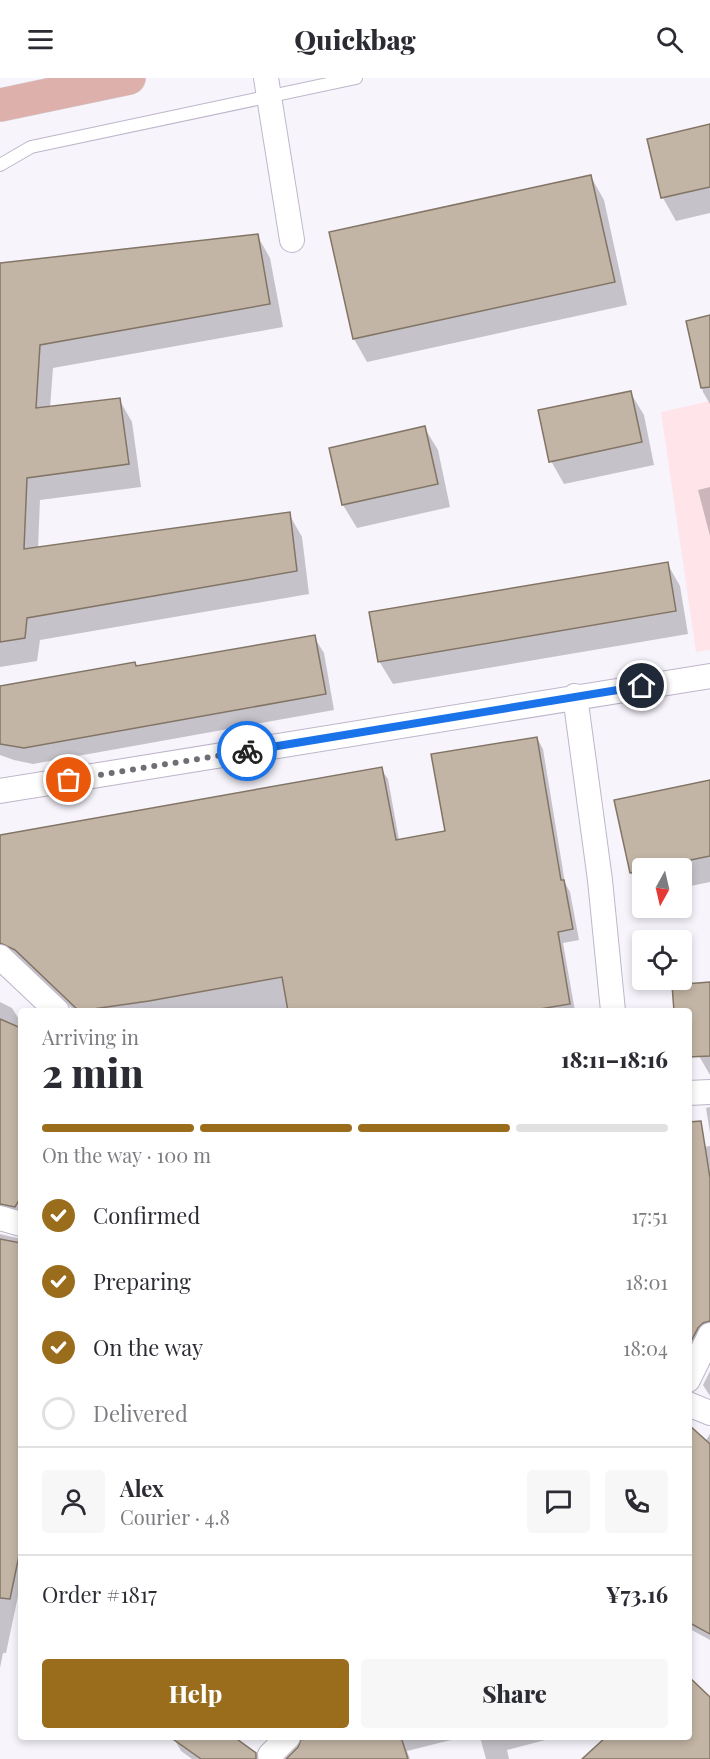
<!DOCTYPE html>
<meta charset="utf-8">
<style>
body{margin:0;font-family:"Playfair Display",serif;background:#f7f7f7;color:#2b2b33;height:100vh;display:flex;flex-direction:column;font-size:22px;white-space:nowrap}
*{box-sizing:border-box;margin:0}
p{font-size:20px;color:#7c7c81}
.icon{flex:none;width:33px;height:33px;fill:none;stroke:currentColor;stroke-width:2;stroke-linecap:round;stroke-linejoin:round}
.map{position:relative;flex:1;overflow:hidden}
.sheet{position:absolute;left:18px;top:930px;width:674px;height:732px;display:flex;flex-direction:column;background:#fff;border-radius:6px;box-shadow:0 3px 9px #0003}
.sheet>*{flex:none}
.needle{width:39px;rotate:188deg}
.fabs{position:absolute;left:632px;top:780px;display:grid;gap:12px}
.fabs a{display:grid;place-items:center;width:60px;height:60px;border-radius:6px;background:#fff;box-shadow:0 3px 9px #0003;font-size:30px}
.pin{position:absolute;display:grid;place-items:center;width:51px;height:51px;color:#fff;margin:-26px;border:3px solid #fff;border-radius:50%;box-shadow:0 2px 6px #0007}
.courier{position:absolute;display:grid;place-items:center;width:60px;height:60px;margin:-30px;border:4px solid #1a73e8;border-radius:50%;background:#fff;color:#222;box-shadow:0 2px 8px #0007}
.head em{font-style:normal;font-weight:800}
.head div{display:flex;flex-direction:column-reverse}
.head{display:flex;align-items:center;justify-content:space-between;height:102px;padding:0 24px}
h1{font-size:39px;font-weight:800;line-height:45px}
.bar{display:grid;grid-template-columns:repeat(4,1fr);gap:9px 6px;align-content:center;height:72px;padding:0 24px}
.bar i{height:8px;border-radius:4px;background:#e1e1e2}
.bar .on{background:#996d1c}
.bar p{grid-column:span 4}
.line{display:flex;align-items:center;gap:15px;padding:0 24px;border-top:2px solid #e1e1e2}
.line div{flex:1}
.round{display:grid;place-items:center;flex:none;width:63px;height:63px;border-radius:6px;background:#f7f7f7}
ol{padding:0 24px;list-style:none}
li{display:flex;align-items:center;gap:18px;height:66px}
li p{margin-inline-start:auto}
li .icon{padding:6px;border-radius:50%;background:#996d1c;color:#fff;stroke-width:4}
li:last-child{color:#7c7c81}
li i{width:33px;height:33px;border:3px solid #e1e1e2;border-radius:50%}
.primary-button{display:flex;gap:12px;margin-top:auto;padding:12px 24px}
.primary-button a{flex:1;height:69px;border-radius:6px;background:#996d1c;color:#fff;font-size:24px;font-weight:800;line-height:69px;text-align:center}
.primary-button a+a{background:#f7f7f7;color:#2b2b33}
header{display:flex;justify-content:space-between;align-items:center;height:78px;padding:0 24px;background:#fff;font-size:27px;font-weight:800}
.map>svg:first-child{display:block}
.commercial{fill:#ffe4ea}
.shadow{fill:#0003}
.building{fill:#c3b5a5;stroke:#827566;stroke-width:1.5}
.lines{fill:none;stroke-linecap:round;stroke-linejoin:round}
.service-casing{stroke:#beb6ca;stroke-width:14}
.minor-casing{stroke:#beb6ca;stroke-width:26}
.primary-casing{stroke:#d4d3d5;stroke-width:34}
.service{stroke:#fff;stroke-width:12}
.minor{stroke:#fff;stroke-width:24}
.primary{stroke:#deb0ac;stroke-width:33}
.done{stroke:#706d75;stroke-width:6;stroke-dasharray:0 10.8}
.route{stroke:#1a73e8;stroke-width:8}
</style>
<header><svg class="icon" aria-label="menu" viewBox="0 0 24 24"><path d="M4 6h16M4 12h16M4 18h16"/></svg>Quickbag<svg class="icon" aria-label="search" viewBox="0 0 24 24"><circle cx="10" cy="10" r="6"/><path d="M15 15l6 6"/></svg></header>
<div class="map">
<svg width="710" height="1681" viewBox="0 0 710 1681">
<rect width="100%" height="100%" fill="#f7f4fc"/>
<path class="commercial" d="M 710,323 L 710,572 L 696,574 L 661,334 Z"/>
<path class="shadow" d="M 710,48 L 710,135 L 676,143 L 663,120 L 649,62 Z
M 591,99 L 604,122 L 627,227 L 367,284 L 354,261 Z
M 257,157 L 270,180 L 283,249 L 53,290 L 50,330 L 119,321 L 132,344 L 141,409 L 40,422 L 38,471 L 289,436 L 302,459 L 309,516 L 40,562 L 37,583 L 0,589 L 0,187 Z
M 710,239 L 710,326 L 703,314 L 687,244 Z
M 630,314 L 644,337 L 654,387 L 564,406 L 551,383 Z
M 424,349 L 438,372 L 450,429 L 357,450 L 343,427 Z
M 710,409 L 710,458 L 698,412 Z
M 667,485 L 680,508 L 688,556 L 393,606 L 379,583 Z
M 314,559 L 324,575 L 334,632 L 33,686 L 14,682 L 0,677 L 0,609 L 136,590 Z
M 537,660 L 543,671 L 565,805 L 570,814 L 579,862 L 563,865 L 575,933 L 75,933 L 4,865 L 0,858 L 0,758 L 381,691 L 388,701 L 399,762 L 446,754 Z
M 710,704 L 710,804 L 681,810 L 681,790 L 642,790 L 642,813 L 631,795 Z
M 710,906 L 710,997 L 699,978 Z
M 0,924 L 12,930 L 20,943 L 16,950 L 21,952 L 21,1143 L 0,1135 Z
M 710,1029 L 710,1055 L 706,1030 Z
M 710,1068 L 710,1255 L 688,1292 L 688,1071 Z
M 0,1156 L 21,1161 L 21,1504 L 6,1575 L 3,1575 L 0,1590 Z
M 710,1293 L 710,1318 L 703,1307 Z
M 710,1356 L 710,1562 L 688,1550 L 688,1503 L 705,1364 Z
M 173,1659 L 232,1659 L 255,1676 L 258,1681 L 192,1681 L 181,1673 Z
M 303,1659 L 463,1659 L 407,1673 L 410,1681 L 289,1681 L 300,1669 Z
M 480,1659 L 557,1659 L 507,1672 L 509,1681 L 486,1681 Z"/>
<path class="building" d="M 710,46 L 710,109 L 661,120 L 647,61 Z
M 591,97 L 615,204 L 353,261 L 329,154 Z
M 258,156 L 270,226 L 40,267 L 36,330 L 120,320 L 129,386 L 27,400 L 24,471 L 290,434 L 297,493 L 27,540 L 25,560 L 0,564 L 0,185 Z
M 710,237 L 710,309 L 701,310 L 686,243 Z
M 631,313 L 642,364 L 549,384 L 538,332 Z
M 425,348 L 438,406 L 342,427 L 329,370 Z
M 668,484 L 676,533 L 378,584 L 369,534 Z
M 315,557 L 326,616 L 24,670 L 0,666 L 0,608 L 135,584 L 136,588 Z
M 537,659 L 561,802 L 564,802 L 573,851 L 558,854 L 570,926 L 528,933 L 288,933 L 282,899 L 149,923 L 79,933 L 15,872 L 0,865 L 0,757 L 382,689 L 396,762 L 445,753 L 431,676 Z
M 710,702 L 710,778 L 652,790 L 642,790 L 642,793 L 630,795 L 614,722 Z
M 710,904 L 710,978 L 688,979 L 688,933 L 674,933 L 672,907 Z
M 0,941 L 21,950 L 21,1119 L 15,1129 L 0,1126 Z
M 701,1043 L 710,1100 L 710,1243 L 703,1245 L 698,1250 L 688,1269 L 688,1044 Z
M 0,1161 L 21,1165 L 21,1468 L 10,1521 L 0,1520 Z
M 688,1346 L 710,1366 L 710,1556 L 688,1544 Z
M 688,1598 L 710,1619 L 710,1681 L 582,1681 L 606,1659 L 688,1659 Z
M 170,1659 L 234,1659 L 256,1675 L 256,1681 L 201,1681 Z
M 302,1659 L 401,1659 L 408,1681 L 286,1681 L 298,1669 Z"/>
<g class="lines">
<defs>
<path id="service" d="M 0,87 L 31,69 L 356,0"/>
<path id="minor" d="M 266,0 L 292,162
M 575,618 L 600,802 L 613,933
M 0,713 L 710,598
M 0,879 L 57,933
M 688,1015 L 710,1014
M 0,1140 L 21,1146
M 688,1302 L 710,1257
M 688,1326 L 710,1335
M 270,1677 L 288,1659"/>
<path id="primary" d="M 0,27 L 129,0"/>
</defs>
<use href="#service" class="service-casing"/>
<use href="#minor" class="minor-casing"/>
<use href="#primary" class="primary-casing"/>
<use href="#service" class="service"/>
<use href="#minor" class="minor"/>
<use href="#primary" class="primary"/>
</g>
<g class="lines">
<path class="done" d="M 69,702 L 247,673"/>
<path class="route" d="M 247,673 L 642,608"/>
</g>
</svg>
<div class="fabs">
<a><svg class="needle" viewBox="-14 -14 28 28"><path d="M0-13l5 13h-10z" fill="#e53935"/><path d="M0 13l5-13h-10z" fill="#7c7c81"/></svg></a>
<a><svg class="icon" aria-label="locate" viewBox="0 0 24 24"><circle cx="12" cy="12" r="6"/><path d="M12 2v4M12 18v4M2 12h4M18 12h4"/></svg></a>
</div>
<div class="pin" style="left:69px;top:702px;background:#ea580c"><svg class="icon" aria-label="bag" viewBox="0 0 24 24"><path d="M5 8h14l-1 12H6zM9 8a3 3 0 0 1 6 0"/></svg></div>
<div class="pin" style="left:642px;top:608px;background:#1f2937"><svg class="icon" aria-label="home" viewBox="0 0 24 24"><path d="M3 11l9-7 9 7M6 9v11h12V9"/></svg></div>
<div class="courier" style="left:247px;top:673px"><svg class="icon" aria-label="bike" viewBox="0 0 24 24"><circle cx="6" cy="16" r="4"/><circle cx="18" cy="16" r="4"/><path d="M6 16l4-8h5l3 8M10 8l3 8H6M13 5h3"/></svg></div>
<section class="sheet">
<div class="head"><div><h1>2 min</h1><p>Arriving in</p></div><em>18:11–18:16</em></div>
<div class="bar"><i class="on"></i><i class="on"></i><i class="on"></i><i></i><p>On the way · 100 m</p></div>
<ol>
<li><svg class="icon" aria-label="check" viewBox="0 0 24 24"><path d="M5 12l5 5 9-10"/></svg>Confirmed<p>17:51</p></li>
<li><svg class="icon" aria-label="check" viewBox="0 0 24 24"><path d="M5 12l5 5 9-10"/></svg>Preparing<p>18:01</p></li>
<li><svg class="icon" aria-label="check" viewBox="0 0 24 24"><path d="M5 12l5 5 9-10"/></svg>On the way<p>18:04</p></li>
<li><i></i>Delivered</li>
</ol>
<div class="line" style="height:108px"><a class="round"><svg class="icon" aria-label="person" viewBox="0 0 24 24"><circle cx="12" cy="8" r="4"/><path d="M4 21q1-7 8-7t8 7"/></svg></a><div><b>Alex</b><p>Courier · 4.8</p></div><a class="round"><svg class="icon" aria-label="chat" viewBox="0 0 24 24"><path d="M4 5h16v11H9l-5 4z"/></svg></a><a class="round"><svg class="icon" aria-label="phone" viewBox="0 0 24 24"><path d="M5 4h4l2 5-3 2q2 4 5 5l2-3 5 2v4C11 20 4 13 5 4z"/></svg></a></div>
<div class="line" style="height:78px"><div>Order #1817</div><b>¥73.16</b></div>
<div class="primary-button"><a>Help</a><a>Share</a></div>
</section>
</div>
